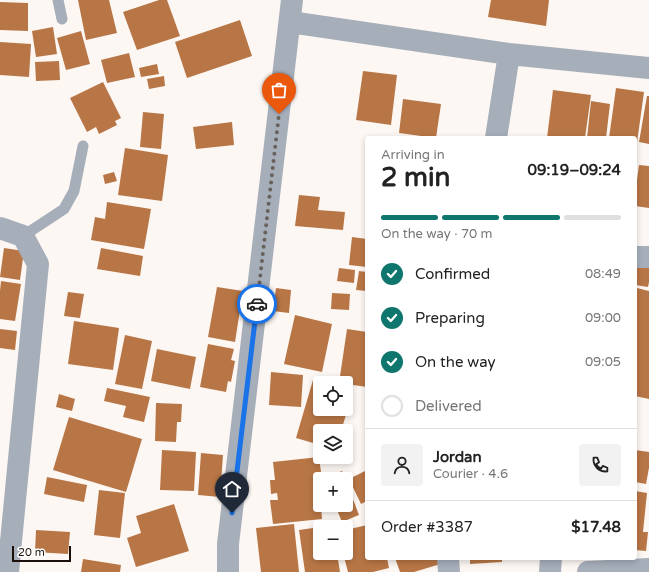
<!DOCTYPE html>
<meta charset="utf-8">
<style>
body{margin:0;font-family:"Varela Round",sans-serif;background:#f2f2f2;color:#222;height:100vh;display:flex;flex-direction:column;font-size:15px;white-space:nowrap}
*{box-sizing:border-box;margin:0}
p{font-size:13px;color:#767676}
.icon{flex:none;width:22px;height:22px;fill:none;stroke:currentColor;stroke-width:2;stroke-linecap:round;stroke-linejoin:round}
.map{position:relative;flex:1;overflow:hidden}
.panel{position:absolute;left:365px;top:136px;width:272px;height:424px;display:flex;flex-direction:column;background:#fff;border-radius:4px;box-shadow:0 2px 6px #0003}
.panel>*{flex:none}
.controls{position:absolute;left:313px;top:376px;display:grid;gap:8px}
.controls a{display:grid;place-items:center;width:40px;height:40px;border-radius:4px;background:#fff;box-shadow:0 2px 6px #0003;font-size:20px}
.scale{position:absolute;left:12px;bottom:10px;width:59px;box-sizing:border-box;padding-left:4px;border:2px solid #1a1009;border-top:0;font-size:11px;line-height:14px;white-space:nowrap;color:#1a1009;-webkit-text-stroke:3px #fff;paint-order:stroke}
.pin{position:absolute;display:grid;place-items:center;width:34px;height:34px;color:#fff;margin:-41px -17px;border-radius:50% 50% 50% 0;rotate:-45deg;box-shadow:0 0 4px #0007}
.pin .icon{rotate:45deg}
.courier{position:absolute;display:grid;place-items:center;width:40px;height:40px;margin:-20px;border:3px solid #1a73e8;border-radius:50%;background:#fff;color:#222;box-shadow:0 1px 5px #0007}
.head em{font-style:normal;font-weight:700}
.head div{display:flex;flex-direction:column-reverse}
.head{display:flex;align-items:center;justify-content:space-between;height:68px;padding:0 16px}
h1{font-size:26px;font-weight:700;line-height:30px}
.bar{display:grid;grid-template-columns:repeat(4,1fr);gap:6px 4px;align-content:center;height:48px;padding:0 16px}
.bar i{height:5px;border-radius:3px;background:#e0e0e0}
.bar .current{background:#0f766e}
.bar p{grid-column:span 4}
.line{display:flex;align-items:center;gap:10px;padding:0 16px;border-top:1px solid #e0e0e0}
.line div{flex:1}
.round{display:grid;place-items:center;flex:none;width:42px;height:42px;border-radius:4px;background:#f2f2f2}
ol{padding:0 16px;list-style:none}
li{display:flex;align-items:center;gap:12px;height:44px}
li p{margin-inline-start:auto}
li .icon{padding:4px;border-radius:50%;background:#0f766e;color:#fff;stroke-width:4}
li:last-child{color:#767676}
li i{width:22px;height:22px;border:2px solid #e0e0e0;border-radius:50%}
.map>svg:first-child{display:block}
.building{fill:#b87646}
.lines{fill:none;stroke-linecap:round;stroke-linejoin:round}
.service{stroke:#a6aeba;stroke-width:11}
.minor{stroke:#a6aeba;stroke-width:22}
.done{stroke:#69615b;stroke-width:4;stroke-dasharray:0 7.2}
.route{stroke:#1a73e8;stroke-width:5}
</style>
<div class="map">
<svg width="649" height="572" viewBox="0 0 649 572">
<rect width="100%" height="100%" fill="#fdf7f3"/>
<path class="building" d="M 78,0 L 109,0 L 117,33 L 86,40 Z
M 159,0 L 167,0 L 180,36 L 137,50 L 123,12 Z
M 491,0 L 549,0 L 546,26 L 488,17 Z
M 0,2 L 28,3 L 28,31 L 0,30 Z
M 240,20 L 252,56 L 187,78 L 175,42 Z
M 53,27 L 57,54 L 36,57 L 32,31 Z
M 81,31 L 90,64 L 66,70 L 57,38 Z
M 0,42 L 31,44 L 29,77 L 0,75 Z
M 129,53 L 135,77 L 107,83 L 101,60 Z
M 59,61 L 60,80 L 36,81 L 35,62 Z
M 157,64 L 159,74 L 141,77 L 139,68 Z
M 363,71 L 397,75 L 391,125 L 356,120 Z
M 164,76 L 165,86 L 149,89 L 147,79 Z
M 103,82 L 121,118 L 115,121 L 117,125 L 99,134 L 96,127 L 87,132 L 70,98 Z
M 616,88 L 644,92 L 636,150 L 635,150 L 635,138 L 609,138 Z
M 553,90 L 591,95 L 585,138 L 547,138 Z
M 647,96 L 649,96 L 649,144 L 639,142 Z
M 403,99 L 441,104 L 436,138 L 399,133 Z
M 591,101 L 610,104 L 606,138 L 587,138 Z
M 143,112 L 164,114 L 161,149 L 140,147 Z
M 232,122 L 234,145 L 196,149 L 193,127 Z
M 125,148 L 168,155 L 162,201 L 118,195 Z
M 639,165 L 649,166 L 649,208 L 635,206 L 635,195 Z
M 114,172 L 117,181 L 105,184 L 103,175 Z
M 299,195 L 320,197 L 318,210 L 345,212 L 343,230 L 295,226 Z
M 107,202 L 151,209 L 144,249 L 91,240 L 95,217 L 105,219 Z
M 352,237 L 367,239 L 367,267 L 349,265 Z
M 4,248 L 24,251 L 20,280 L 0,277 Z
M 101,248 L 143,256 L 140,276 L 97,269 Z
M 635,266 L 649,268 L 649,282 L 648,287 L 635,285 Z
M 339,268 L 355,270 L 354,283 L 337,281 Z
M 359,271 L 367,272 L 367,291 L 356,290 Z
M 1,281 L 21,284 L 15,321 L 0,319 L 0,291 Z
M 217,287 L 243,291 L 235,342 L 208,337 Z
M 276,288 L 291,290 L 289,313 L 273,311 Z
M 637,288 L 649,291 L 649,399 L 635,396 L 635,299 Z
M 68,292 L 84,294 L 80,318 L 64,316 Z
M 332,293 L 350,294 L 349,310 L 331,309 Z
M 295,315 L 332,324 L 322,372 L 284,364 Z
M 74,321 L 119,328 L 113,370 L 68,364 Z
M 0,329 L 17,331 L 15,350 L 0,348 Z
M 347,329 L 367,332 L 367,387 L 346,384 L 346,383 L 339,383 Z
M 125,335 L 152,341 L 142,389 L 115,384 Z
M 208,344 L 234,349 L 231,360 L 235,361 L 231,382 L 228,381 L 226,392 L 200,387 Z
M 157,349 L 196,357 L 190,389 L 151,381 Z
M 271,372 L 303,375 L 301,407 L 269,405 Z
M 313,380 L 320,382 L 320,409 L 346,409 L 346,390 L 353,392 L 341,431 L 320,431 L 320,445 L 296,438 Z
M 107,388 L 150,397 L 144,422 L 123,417 L 126,406 L 104,401 Z
M 59,394 L 75,399 L 72,411 L 56,407 Z
M 156,403 L 182,404 L 181,422 L 177,422 L 176,442 L 155,441 Z
M 69,417 L 142,439 L 126,492 L 53,470 Z
M 162,450 L 196,452 L 194,491 L 160,490 Z
M 635,450 L 649,452 L 649,468 L 646,484 L 635,482 Z
M 201,453 L 223,455 L 220,497 L 198,495 Z
M 319,457 L 321,472 L 316,473 L 317,485 L 320,484 L 320,505 L 321,505 L 322,519 L 273,524 L 270,500 L 278,500 L 277,493 L 271,494 L 270,480 L 275,480 L 273,462 Z
M 367,470 L 367,501 L 361,504 L 349,479 Z
M 342,471 L 345,479 L 322,479 Z
M 47,477 L 87,485 L 84,502 L 44,494 Z
M 346,481 L 359,515 L 342,522 L 335,505 L 346,505 Z
M 99,490 L 125,493 L 120,538 L 94,535 Z
M 635,491 L 647,493 L 643,532 L 648,532 L 646,551 L 635,550 Z
M 174,504 L 189,551 L 136,567 L 127,538 L 141,533 L 136,516 Z
M 294,524 L 299,572 L 261,572 L 256,528 Z
M 367,525 L 367,558 L 387,558 L 389,568 L 373,572 L 348,572 L 343,553 L 346,553 L 346,530 Z
M 320,527 L 320,553 L 337,553 L 340,572 L 305,572 L 299,530 Z
M 36,530 L 70,532 L 68,554 L 35,552 Z
M 395,558 L 442,558 L 444,563 L 414,572 L 400,572 Z
M 470,558 L 502,558 L 502,562 L 470,564 Z
M 83,559 L 121,565 L 120,572 L 81,572 Z"/>
<g class="lines">
<path class="service" d="M 58,0 L 62,19
M 23,236 L 64,209 L 74,191 L 83,146"/>
<path class="minor" d="M 290,22 L 509,54 L 649,68
M 496,138 L 509,54
M 0,228 L 23,236 L 38,264 L 8,572
M 635,257 L 649,257
M 448,558 L 449,572
M 228,572 L 228,544 L 292,0
M 550,572 L 551,558
M 588,572 L 649,569"/>
</g>
<g class="lines">
<path class="done" d="M 257,304 L 279,114"/>
<path class="route" d="M 232,513 L 257,304"/>
</g>
</svg>
<div class="controls">
<a><svg class="icon" aria-label="locate" viewBox="0 0 24 24"><circle cx="12" cy="12" r="6"/><path d="M12 2v4M12 18v4M2 12h4M18 12h4"/></svg></a>
<a><svg class="icon" aria-label="layers" viewBox="0 0 24 24"><path d="M12 4l9 5-9 5-9-5zM3 14l9 5 9-5"/></svg></a>
<a>+</a>
<a>−</a>
</div>
<div class="scale">20 m</div>
<div class="pin" style="left:279px;top:114px;background:#ea580c"><svg class="icon" aria-label="bag" viewBox="0 0 24 24"><path d="M5 8h14l-1 12H6zM9 8a3 3 0 0 1 6 0"/></svg></div>
<div class="pin" style="left:232px;top:513px;background:#1f2937"><svg class="icon" aria-label="home" viewBox="0 0 24 24"><path d="M3 11l9-7 9 7M6 9v11h12V9"/></svg></div>
<div class="courier" style="left:257px;top:304px"><svg class="icon" aria-label="car" viewBox="0 0 24 24"><path d="M5 17H2v-5l4-1 3-4h7l3 4 3 1v5h-3M9 17h6M6 11h13"/><circle cx="7" cy="17" r="2"/><circle cx="17" cy="17" r="2"/></svg></div>
<section class="panel">
<div class="head"><div><h1>2 min</h1><p>Arriving in</p></div><em>09:19–09:24</em></div>
<div class="bar"><i class="current"></i><i class="current"></i><i class="current"></i><i></i><p>On the way · 70 m</p></div>
<ol>
<li><svg class="icon" aria-label="check" viewBox="0 0 24 24"><path d="M5 12l5 5 9-10"/></svg>Confirmed<p>08:49</p></li>
<li><svg class="icon" aria-label="check" viewBox="0 0 24 24"><path d="M5 12l5 5 9-10"/></svg>Preparing<p>09:00</p></li>
<li><svg class="icon" aria-label="check" viewBox="0 0 24 24"><path d="M5 12l5 5 9-10"/></svg>On the way<p>09:05</p></li>
<li><i></i>Delivered</li>
</ol>
<div class="line" style="height:72px"><a class="round"><svg class="icon" aria-label="person" viewBox="0 0 24 24"><circle cx="12" cy="8" r="4"/><path d="M4 21q1-7 8-7t8 7"/></svg></a><div><b>Jordan</b><p>Courier · 4.6</p></div><a class="round"><svg class="icon" aria-label="phone" viewBox="0 0 24 24"><path d="M5 4h4l2 5-3 2q2 4 5 5l2-3 5 2v4C11 20 4 13 5 4z"/></svg></a></div>
<div class="line" style="height:52px"><div>Order #3387</div><b>$17.48</b></div>
</section>
</div>
